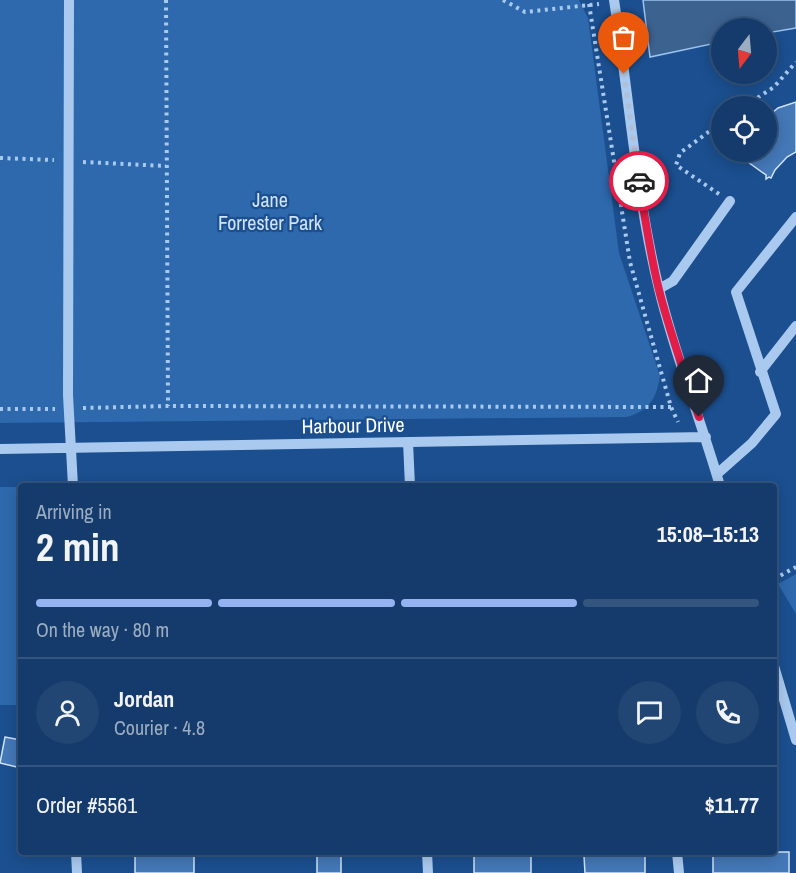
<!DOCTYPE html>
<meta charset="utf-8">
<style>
body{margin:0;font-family:"Archivo Narrow",sans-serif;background:#214673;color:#f1f3f6;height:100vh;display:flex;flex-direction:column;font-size:22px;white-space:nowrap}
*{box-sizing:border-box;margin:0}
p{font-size:20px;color:#9dadc1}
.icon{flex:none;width:33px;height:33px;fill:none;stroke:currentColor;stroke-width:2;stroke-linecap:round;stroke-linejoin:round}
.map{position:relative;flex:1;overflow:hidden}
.drawer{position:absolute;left:18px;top:483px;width:759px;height:372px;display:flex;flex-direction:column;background:#143b6b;border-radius:6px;box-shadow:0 3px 15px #0003,0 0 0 2px #33557e}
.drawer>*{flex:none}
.needle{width:39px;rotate:196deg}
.fabs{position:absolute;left:711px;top:18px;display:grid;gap:12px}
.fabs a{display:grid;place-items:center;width:66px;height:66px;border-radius:50%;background:#143b6b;box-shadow:0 3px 15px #0003,0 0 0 2px #33557e;font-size:30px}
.pin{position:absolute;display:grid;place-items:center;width:51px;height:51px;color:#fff;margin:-62px -26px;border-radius:50% 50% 50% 0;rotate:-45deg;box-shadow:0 0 6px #0007}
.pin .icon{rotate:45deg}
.courier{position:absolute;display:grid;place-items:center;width:60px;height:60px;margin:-30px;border:4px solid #e11d48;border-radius:50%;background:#fff;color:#222;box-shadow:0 2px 8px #0007}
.summary em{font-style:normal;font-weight:700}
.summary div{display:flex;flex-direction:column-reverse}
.summary{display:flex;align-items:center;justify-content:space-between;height:102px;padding:0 18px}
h1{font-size:39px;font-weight:700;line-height:45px}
.bar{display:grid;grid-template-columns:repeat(4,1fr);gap:9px 6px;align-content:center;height:72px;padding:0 18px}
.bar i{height:8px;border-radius:4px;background:#33557e}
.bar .active{background:#95b2f1}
.bar p{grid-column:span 4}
.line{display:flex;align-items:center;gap:15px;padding:0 18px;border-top:2px solid #33557e}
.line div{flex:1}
.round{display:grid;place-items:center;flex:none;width:63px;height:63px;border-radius:32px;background:#214673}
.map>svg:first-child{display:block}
.green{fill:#2e69ad}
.water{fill:#3c6290;stroke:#9cc4f0;stroke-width:1.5}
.building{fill:#4478b7;stroke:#cfe3fa;stroke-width:1.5}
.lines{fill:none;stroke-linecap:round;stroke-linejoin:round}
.path{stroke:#a9c9ee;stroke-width:4;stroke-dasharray:3 4.5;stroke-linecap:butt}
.minor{stroke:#a9c9ee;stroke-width:10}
.done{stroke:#afc1d8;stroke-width:6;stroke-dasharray:0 10.8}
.route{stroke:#e11d48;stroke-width:8}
.labels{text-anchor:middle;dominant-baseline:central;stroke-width:4.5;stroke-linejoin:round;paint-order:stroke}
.park-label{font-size:20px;fill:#cfe3fa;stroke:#1b4f8f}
.street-label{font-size:20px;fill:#fff;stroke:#1b4f8f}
</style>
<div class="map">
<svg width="796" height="873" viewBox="0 0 796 873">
<rect width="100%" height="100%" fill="#1b4f8f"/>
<path class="green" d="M 0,0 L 579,0 L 588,18 L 619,253 L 660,376 C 656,399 650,410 627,417 L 0,423 Z
M 0,487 L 21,487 L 21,705 L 0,705 Z
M 796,574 L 796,614 L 778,584 Z"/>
<path class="water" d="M 643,0 L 796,0 L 796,28 L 767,33 L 766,28 L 722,28 L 721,42 L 650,57 Z"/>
<path class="building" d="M 796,102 L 796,152 L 787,157 L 775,170 L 771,178 L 769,177 L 766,179 L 766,175 L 734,152 L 766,152 L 766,118 L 778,108 Z
M 5,737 L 21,740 L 21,768 L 0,763 Z
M 135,852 L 194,852 L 194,873 L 135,873 Z
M 317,852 L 341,852 L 341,873 L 317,873 Z
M 474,852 L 531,852 L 531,873 L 474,873 Z
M 713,852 L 789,852 L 789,873 L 713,873 Z
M 645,854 L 645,873 L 585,873 L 584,856 Z"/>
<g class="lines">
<path class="path" d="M 166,0 L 168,406
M 503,0 L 525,12 L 599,4
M 589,4 L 630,262 L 671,407 L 678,422
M 745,106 L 774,87 L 796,62
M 0,158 L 54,160
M 83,162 L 166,166
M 719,194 L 676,165 L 680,153 L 722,122
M 83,408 L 168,406 L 671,407
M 0,409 L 55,409
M 774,579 L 796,567"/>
<path class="minor" d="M 69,0 L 68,395 L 73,486
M 614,0 C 629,96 636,195 659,289 C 675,356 701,420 720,486
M 659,289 L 673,281 L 730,201
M 760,372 L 796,326
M 408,442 L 410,486
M 0,449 L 706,437
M 717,474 L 752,443 L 776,414 L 736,292 L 796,217
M 774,666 L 796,740
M 76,852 L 77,873
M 427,852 L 428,873
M 677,852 L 679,873"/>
</g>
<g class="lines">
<path class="done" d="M 624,74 L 639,181"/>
<path class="route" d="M 639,181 C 645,217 650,254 659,290 C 670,333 685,375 699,417"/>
</g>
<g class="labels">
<g class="park-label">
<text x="270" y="199">Jane<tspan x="270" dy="23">Forrester Park</tspan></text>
</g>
<g class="street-label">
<text transform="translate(353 425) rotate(-1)">Harbour Drive</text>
</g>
</g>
</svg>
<div class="fabs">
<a><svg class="needle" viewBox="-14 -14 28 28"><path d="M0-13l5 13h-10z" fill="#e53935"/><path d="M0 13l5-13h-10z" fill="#9dadc1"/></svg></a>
<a><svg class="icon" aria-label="locate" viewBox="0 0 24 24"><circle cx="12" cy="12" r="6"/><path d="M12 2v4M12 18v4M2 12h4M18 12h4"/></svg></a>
</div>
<div class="pin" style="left:624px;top:74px;background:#ea580c"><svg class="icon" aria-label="bag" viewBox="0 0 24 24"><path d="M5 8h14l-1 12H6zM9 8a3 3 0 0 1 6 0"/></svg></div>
<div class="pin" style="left:699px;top:417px;background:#1f2937"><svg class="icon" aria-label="home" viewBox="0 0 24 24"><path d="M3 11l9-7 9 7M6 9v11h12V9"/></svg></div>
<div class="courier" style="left:639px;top:181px"><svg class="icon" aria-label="car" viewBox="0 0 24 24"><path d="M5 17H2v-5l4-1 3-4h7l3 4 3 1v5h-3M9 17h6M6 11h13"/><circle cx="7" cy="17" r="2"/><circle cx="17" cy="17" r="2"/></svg></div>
<section class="drawer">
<div class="summary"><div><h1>2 min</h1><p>Arriving in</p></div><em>15:08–15:13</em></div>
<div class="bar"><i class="active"></i><i class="active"></i><i class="active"></i><i></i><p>On the way · 80 m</p></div>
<div class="line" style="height:108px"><a class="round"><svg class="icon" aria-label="person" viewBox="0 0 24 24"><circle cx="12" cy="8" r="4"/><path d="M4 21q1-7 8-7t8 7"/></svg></a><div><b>Jordan</b><p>Courier · 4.8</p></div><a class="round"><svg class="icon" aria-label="chat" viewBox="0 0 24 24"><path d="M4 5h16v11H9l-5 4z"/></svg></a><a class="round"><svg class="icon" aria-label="phone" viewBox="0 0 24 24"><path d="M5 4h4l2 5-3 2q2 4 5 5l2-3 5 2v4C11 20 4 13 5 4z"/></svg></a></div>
<div class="line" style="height:78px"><div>Order #5561</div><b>$11.77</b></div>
</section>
</div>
